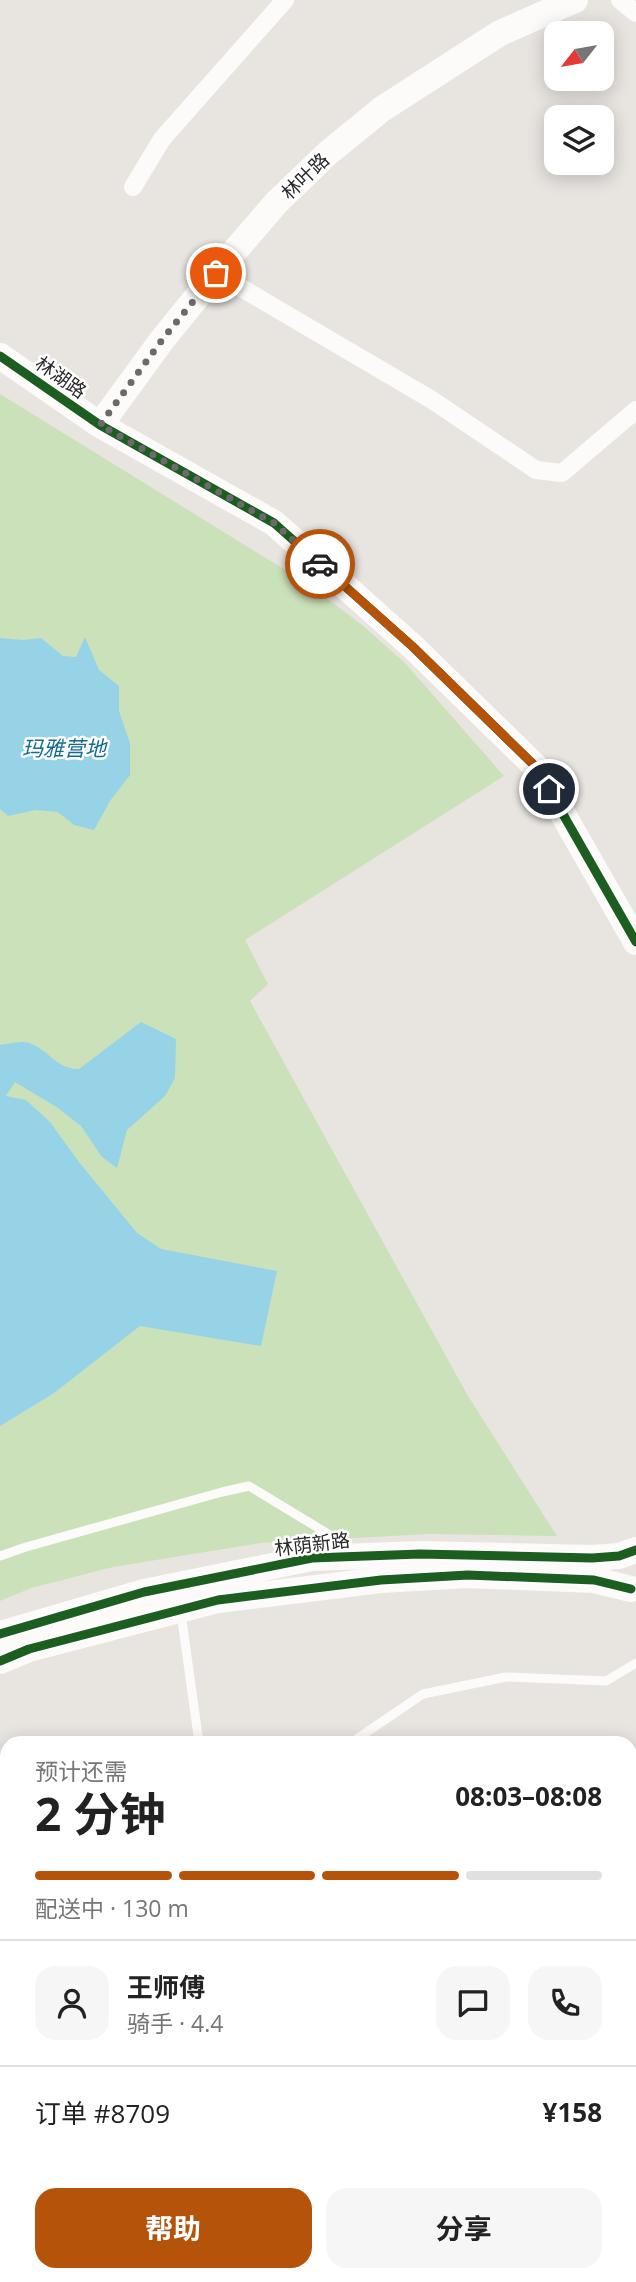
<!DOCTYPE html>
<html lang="zh">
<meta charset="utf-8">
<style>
body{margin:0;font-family:"Open Sans","Noto Sans SC",sans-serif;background:#f6f6f6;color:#222;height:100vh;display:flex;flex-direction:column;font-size:26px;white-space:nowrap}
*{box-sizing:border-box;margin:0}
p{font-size:23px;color:#767676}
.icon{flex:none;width:38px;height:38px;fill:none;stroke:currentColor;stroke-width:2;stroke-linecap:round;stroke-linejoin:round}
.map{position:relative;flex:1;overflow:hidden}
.sheet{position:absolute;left:0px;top:1736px;width:637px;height:546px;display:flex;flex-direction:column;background:#fff;border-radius:21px 21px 0 0;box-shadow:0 4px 18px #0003}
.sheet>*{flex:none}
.needle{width:46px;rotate:239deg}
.controls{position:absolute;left:544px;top:21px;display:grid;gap:14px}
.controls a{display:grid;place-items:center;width:70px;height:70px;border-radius:14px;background:#fff;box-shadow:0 4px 18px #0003;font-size:35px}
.pin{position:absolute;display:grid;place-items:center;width:60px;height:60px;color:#fff;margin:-30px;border:4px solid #fff;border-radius:50%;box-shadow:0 2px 7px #0007}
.courier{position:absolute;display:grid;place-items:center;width:70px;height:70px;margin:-35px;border:5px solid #b45309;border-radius:50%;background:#fff;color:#222;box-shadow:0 2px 9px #0007}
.headline em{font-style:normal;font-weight:700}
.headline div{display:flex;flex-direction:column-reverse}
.headline{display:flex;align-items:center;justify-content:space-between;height:119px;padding:0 35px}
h1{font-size:46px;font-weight:700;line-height:52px}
.bar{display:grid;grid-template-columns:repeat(4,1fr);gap:10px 7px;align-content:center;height:84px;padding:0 35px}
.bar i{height:9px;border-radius:5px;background:#e0e0e0}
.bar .active{background:#b45309}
.bar p{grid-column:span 4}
.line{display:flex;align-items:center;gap:18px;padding:0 35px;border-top:2px solid #e0e0e0}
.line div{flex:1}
.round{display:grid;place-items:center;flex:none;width:74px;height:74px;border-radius:21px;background:#f6f6f6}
.button{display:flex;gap:14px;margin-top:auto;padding:14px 35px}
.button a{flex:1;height:80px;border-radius:21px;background:#b45309;color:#fff;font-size:28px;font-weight:700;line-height:80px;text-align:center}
.button a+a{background:#f6f6f6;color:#222}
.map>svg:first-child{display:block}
.green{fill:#cbe1ba}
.water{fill:#96d3e6}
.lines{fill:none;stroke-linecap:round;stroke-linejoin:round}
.canal{stroke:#96d3e6;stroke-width:18}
.path{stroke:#c6c6c5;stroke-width:2.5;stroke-dasharray:5 3.5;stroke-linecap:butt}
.lane{stroke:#fcfbfa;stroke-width:9}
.street{stroke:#fcfbfa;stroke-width:18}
.secondary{stroke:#fcfbfa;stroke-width:26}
.cycleway-casing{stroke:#fff;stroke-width:13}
.cycleway{stroke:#1b5e20;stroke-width:9}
.done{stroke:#6c6a69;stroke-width:7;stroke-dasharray:0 12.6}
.route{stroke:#b45309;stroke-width:9}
.labels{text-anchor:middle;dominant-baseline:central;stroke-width:5;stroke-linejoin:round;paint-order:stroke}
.street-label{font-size:19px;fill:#292929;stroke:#fff}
.water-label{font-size:21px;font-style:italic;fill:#136b94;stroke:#fff}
</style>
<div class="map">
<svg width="636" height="2282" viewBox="0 0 636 2282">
<rect width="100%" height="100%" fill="#e8e4e0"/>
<path class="green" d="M 0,394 L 308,584 L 362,625 L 405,663 L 504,776 L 245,940 L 268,984 L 250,1001 L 468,1396 L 557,1536 L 429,1534 L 260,1543 L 113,1567 L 31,1588 L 0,1601 Z
M 636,1991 L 636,2282 L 575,2282 L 571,2275 L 630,2275 L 630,1993 Z"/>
<path class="water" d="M 85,637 L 99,670 L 119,686 L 119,711 L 130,743 L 130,775 L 110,801 L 94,830 L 74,825 L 58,812 L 35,810 L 8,816 L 0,809 L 0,638 L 23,640 L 41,638 L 63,656 L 76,657 Z
M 141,1022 L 176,1039 L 175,1078 L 165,1096 L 127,1130 L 117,1168 L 102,1157 L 81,1126 L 58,1108 L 15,1082 L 6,1096 L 26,1100 L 50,1122 L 79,1162 L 137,1233 L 161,1249 L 277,1271 L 261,1346 L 140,1326 L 54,1393 L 0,1426 L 0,1045 C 9,1044 21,1040 29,1043 C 51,1051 54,1068 79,1069 Z"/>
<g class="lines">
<path class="canal" d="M 630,1861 L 636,1860
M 0,2148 L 7,2145"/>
<path class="path" d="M 0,2222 L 7,2220
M 8,2282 L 9,2275"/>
<path class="lane" d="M 0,1556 L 26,1547 L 222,1492 L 249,1486 L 353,1549
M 181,1613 L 199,1743
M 355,1743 L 358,1738 L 423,1694 L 506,1677 L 606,1681 L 636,1663
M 0,1784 L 7,1781
M 0,2007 L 7,2006
M 395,2275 L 400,2282
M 428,2275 L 433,2282
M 514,2275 L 516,2282
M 541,2275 L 544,2282"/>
<path class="street" d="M 620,0 L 636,13
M 133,187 L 162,139 L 285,0
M 216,273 L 432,400 L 536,470 L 562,473 L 636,410"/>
<path class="secondary" d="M 0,356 L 100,425 L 274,523 L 412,646 L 536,767 L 636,942
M 100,425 L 162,340 L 226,261 L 277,202 L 328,153 L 382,109 L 500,33 L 575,0
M 0,1634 L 144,1592 L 312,1558 L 420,1554 L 592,1558 L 619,1556 L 636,1550
M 0,1661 L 29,1649 L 218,1600 L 381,1580 L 468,1575 L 594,1580 L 631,1589"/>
<defs>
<path id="cycleway" d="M 0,356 L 100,425 L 274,523 L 412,646 L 536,767 L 636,942
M 0,1634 L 144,1592 L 312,1558 L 420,1554 L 592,1558 L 619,1556 L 636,1550
M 0,1661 L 29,1649 L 218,1600 L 381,1580 L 468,1575 L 594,1580 L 631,1589"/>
</defs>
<use href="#cycleway" class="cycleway-casing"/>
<use href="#cycleway" class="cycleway"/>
</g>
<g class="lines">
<path class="done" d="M 216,273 L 162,340 L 100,425 L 274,523 L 320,564"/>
<path class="route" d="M 320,564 L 412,646 L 536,767 L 549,789"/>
</g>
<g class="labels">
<g class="street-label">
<text transform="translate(305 176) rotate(-44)">林叶路</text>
<text transform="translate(61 377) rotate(35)">林湖路</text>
<text transform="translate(312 1544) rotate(-7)">林荫新路</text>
</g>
<g class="water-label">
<text x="64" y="748">玛雅营地</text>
</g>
</g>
</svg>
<div class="controls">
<a><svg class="needle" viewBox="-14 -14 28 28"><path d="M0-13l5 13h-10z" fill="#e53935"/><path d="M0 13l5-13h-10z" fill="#767676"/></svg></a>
<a><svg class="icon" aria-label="layers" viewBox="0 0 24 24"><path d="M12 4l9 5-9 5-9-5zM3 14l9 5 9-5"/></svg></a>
</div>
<div class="pin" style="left:216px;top:273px;background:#ea580c"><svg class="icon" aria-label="bag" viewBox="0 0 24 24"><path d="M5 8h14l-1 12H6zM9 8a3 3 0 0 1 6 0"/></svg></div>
<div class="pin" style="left:549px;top:789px;background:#1f2937"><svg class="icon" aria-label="home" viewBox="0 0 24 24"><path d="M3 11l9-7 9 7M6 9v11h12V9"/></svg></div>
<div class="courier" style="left:320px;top:564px"><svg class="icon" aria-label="car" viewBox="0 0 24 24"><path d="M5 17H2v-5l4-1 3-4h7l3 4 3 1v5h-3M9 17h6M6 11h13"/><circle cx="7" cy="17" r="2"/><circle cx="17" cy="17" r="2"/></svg></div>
<section class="sheet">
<div class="headline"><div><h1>2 分钟</h1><p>预计还需</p></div><em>08:03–08:08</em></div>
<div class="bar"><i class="active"></i><i class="active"></i><i class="active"></i><i></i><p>配送中 · 130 m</p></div>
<div class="line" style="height:126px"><a class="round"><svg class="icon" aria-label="person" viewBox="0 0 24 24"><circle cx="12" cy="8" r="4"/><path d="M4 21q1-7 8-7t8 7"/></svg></a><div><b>王师傅</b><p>骑手 · 4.4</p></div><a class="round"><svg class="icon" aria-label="chat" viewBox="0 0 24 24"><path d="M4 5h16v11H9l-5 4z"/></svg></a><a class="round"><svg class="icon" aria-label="phone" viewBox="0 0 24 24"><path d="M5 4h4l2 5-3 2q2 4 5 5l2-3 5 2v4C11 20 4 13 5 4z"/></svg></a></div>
<div class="line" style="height:91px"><div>订单 #8709</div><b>¥158</b></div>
<div class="button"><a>帮助</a><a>分享</a></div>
</section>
</div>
